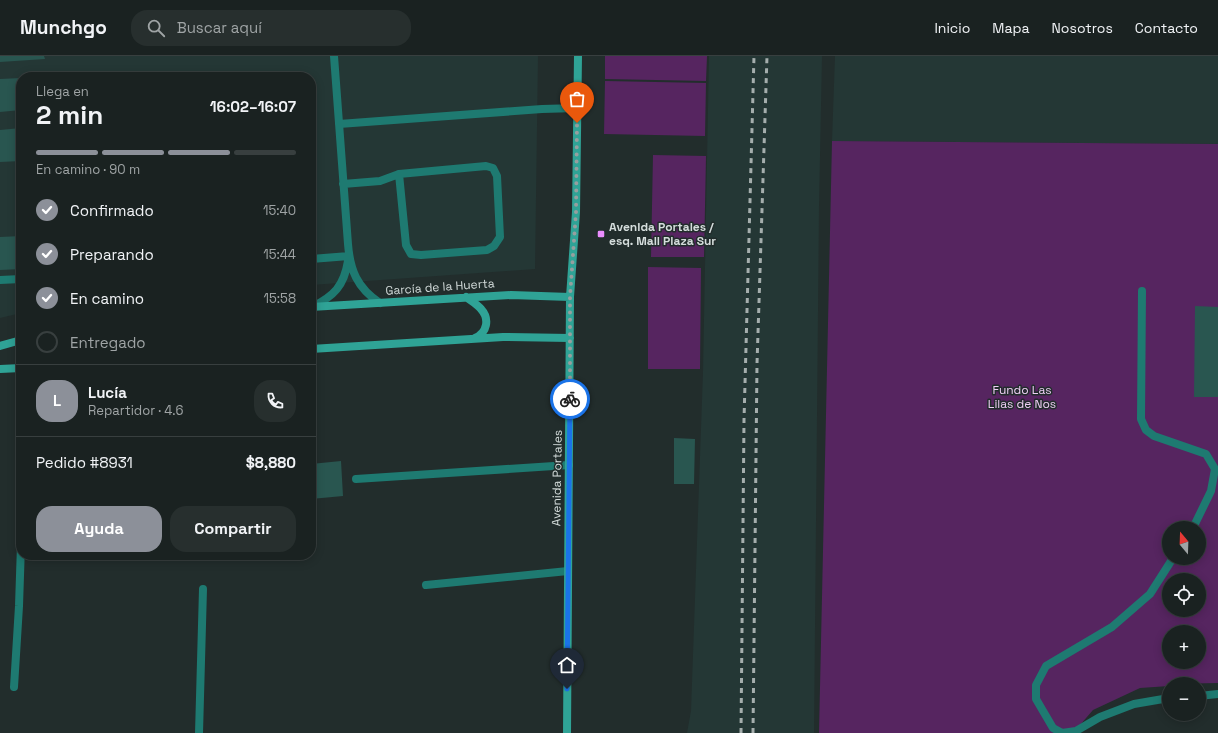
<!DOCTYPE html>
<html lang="es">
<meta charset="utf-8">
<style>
body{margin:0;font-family:"Space Grotesk",sans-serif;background:#272f2e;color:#f1f3f6;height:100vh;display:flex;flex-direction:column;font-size:15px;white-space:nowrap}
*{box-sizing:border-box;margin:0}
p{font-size:13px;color:#9fa4a5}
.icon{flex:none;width:22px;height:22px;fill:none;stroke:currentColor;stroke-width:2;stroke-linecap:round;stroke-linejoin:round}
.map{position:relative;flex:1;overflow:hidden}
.details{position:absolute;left:16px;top:16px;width:300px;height:488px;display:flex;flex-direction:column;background:#1a2221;border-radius:16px;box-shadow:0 2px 10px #0003,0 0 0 1px #383f3f}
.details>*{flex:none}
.needle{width:26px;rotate:341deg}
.fabs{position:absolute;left:1162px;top:465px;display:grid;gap:8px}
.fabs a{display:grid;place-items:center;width:44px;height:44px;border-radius:50%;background:#1a2221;box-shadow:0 2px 10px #0003,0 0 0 1px #383f3f;font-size:20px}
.pin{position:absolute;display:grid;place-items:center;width:34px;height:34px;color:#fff;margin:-41px -17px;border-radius:50% 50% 50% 0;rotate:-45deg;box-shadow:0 0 4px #0007}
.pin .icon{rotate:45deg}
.courier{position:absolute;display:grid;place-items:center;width:40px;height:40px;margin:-20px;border:3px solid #1a73e8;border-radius:50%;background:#fff;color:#222;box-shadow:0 1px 5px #0007}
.headline em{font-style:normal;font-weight:700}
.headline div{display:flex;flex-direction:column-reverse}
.headline{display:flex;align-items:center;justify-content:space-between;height:68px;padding:0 20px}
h1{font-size:26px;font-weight:700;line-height:30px}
.bar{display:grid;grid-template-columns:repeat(4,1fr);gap:6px 4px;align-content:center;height:48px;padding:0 20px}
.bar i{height:5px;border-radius:3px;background:#383f3f}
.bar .on{background:#8c9099}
.bar p{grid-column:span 4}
.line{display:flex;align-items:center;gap:10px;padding:0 20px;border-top:1px solid #383f3f}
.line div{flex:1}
.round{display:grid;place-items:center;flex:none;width:42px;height:42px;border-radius:16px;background:#272f2e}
ol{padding:0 20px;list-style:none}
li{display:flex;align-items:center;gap:12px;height:44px}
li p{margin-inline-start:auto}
li .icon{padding:4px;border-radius:50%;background:#8c9099;color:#fff;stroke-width:4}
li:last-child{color:#9fa4a5}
li i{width:22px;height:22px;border:2px solid #383f3f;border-radius:50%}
.action{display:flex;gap:8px;margin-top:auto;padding:8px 20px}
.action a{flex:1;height:46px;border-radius:16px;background:#8c9099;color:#fff;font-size:16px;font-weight:700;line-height:46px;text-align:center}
.action a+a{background:#272f2e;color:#f1f3f6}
header{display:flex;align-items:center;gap:24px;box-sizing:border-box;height:56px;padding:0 20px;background:#1a2221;border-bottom:1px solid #383f3f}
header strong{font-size:19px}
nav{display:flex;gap:22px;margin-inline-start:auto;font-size:14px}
.search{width:280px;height:36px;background:#272f2e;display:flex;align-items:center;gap:10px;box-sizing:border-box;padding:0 14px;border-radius:16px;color:#9fa4a5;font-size:15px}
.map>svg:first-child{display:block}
.built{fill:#243735}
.green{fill:#562560;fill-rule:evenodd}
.building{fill:#295650}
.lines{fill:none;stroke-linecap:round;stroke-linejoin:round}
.lane{stroke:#1e7a71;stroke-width:8}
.secondary{stroke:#2fa396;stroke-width:8}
.rail{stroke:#a5aead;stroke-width:3;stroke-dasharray:5 5;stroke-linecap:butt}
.done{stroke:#969f9e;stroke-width:4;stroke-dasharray:0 7.2}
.route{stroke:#1a73e8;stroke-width:5}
.poi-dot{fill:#ea8dfd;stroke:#222d2c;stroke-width:1.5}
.labels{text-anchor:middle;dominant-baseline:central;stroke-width:3;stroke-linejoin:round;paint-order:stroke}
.poi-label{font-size:12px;font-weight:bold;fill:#d5dddc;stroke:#222d2c;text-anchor:start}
.street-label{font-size:12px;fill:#d5dddc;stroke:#222d2c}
.park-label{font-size:12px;fill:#efcef5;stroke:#222d2c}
</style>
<header>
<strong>Munchgo</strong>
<div class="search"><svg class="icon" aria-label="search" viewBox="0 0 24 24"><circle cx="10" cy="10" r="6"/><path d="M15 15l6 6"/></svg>Buscar aquí</div>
<nav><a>Inicio</a><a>Mapa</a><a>Nosotros</a><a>Contacto</a></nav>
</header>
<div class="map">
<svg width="1218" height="677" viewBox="0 0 1218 677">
<rect width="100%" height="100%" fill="#222d2c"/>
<path class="built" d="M 0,0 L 538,0 L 535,213 L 311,229 L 311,21 L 21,21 L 21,257 L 0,262 Z
M 709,0 L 822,0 L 819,150 L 814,677 L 687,677 L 691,655 L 703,316 Z
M 835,0 L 1218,0 L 1218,88 L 832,85 Z"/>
<path class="green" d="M 605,0 L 707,0 L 706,25 L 605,23 Z
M 605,25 L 706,27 L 705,80 L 604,78 Z
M 832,85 L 1218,88 L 1218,627 L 1169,628 L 1169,630 L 1140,632 L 1093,654 L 1073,677 L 819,677 ZM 1169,472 L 1199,472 L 1199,502 L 1169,502 ZM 1169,524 L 1199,524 L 1199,554 L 1169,554 ZM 1169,576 L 1199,576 L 1199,606 L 1169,606 Z
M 653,99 L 706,100 L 704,201 L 651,201 Z
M 648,211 L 701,212 L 700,313 L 648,313 Z"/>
<path class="building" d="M 0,0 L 44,0 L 45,3 L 0,6 Z
M 21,22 L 21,54 L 0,56 L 0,23 Z
M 21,72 L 21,105 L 0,106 L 0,74 Z
M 21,180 L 21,213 L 0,214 L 0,181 Z
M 1195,250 L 1218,251 L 1218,341 L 1194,341 Z
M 674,382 L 695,383 L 694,428 L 674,428 Z
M 341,405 L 343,440 L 311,443 L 311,408 Z"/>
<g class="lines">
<path class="lane" d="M 334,0 L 348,188 C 350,214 357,232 380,247
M 339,68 L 542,53 L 577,52
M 343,128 L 380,125 L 399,118 L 486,110 L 493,112 L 497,120 L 500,181 L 494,190 L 487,194 L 421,199 L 411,198 L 406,189 L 399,118
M 311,203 L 349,200
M 0,224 L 21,223
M 1142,235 L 1141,363 L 1146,374 L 1154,380 L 1206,398 L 1215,413 L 1211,435 L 1193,472
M 312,251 C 334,240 344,230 348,205
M 356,423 L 569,409
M 426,529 L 568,515
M 14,631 L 19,550 L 21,489
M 1199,640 L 1218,638
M 1169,642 L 1134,648 L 1100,661 L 1076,675 L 1062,677 L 1053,672 L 1036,643 L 1036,629 L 1046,610 L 1112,571 L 1150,538 L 1173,502
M 199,677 L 203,533"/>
<path class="secondary" d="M 466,241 C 471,245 477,248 481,253 C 490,263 487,277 475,282
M 311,251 L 511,239 L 570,241
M 0,290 L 21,284
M 311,293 L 503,281 L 570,282
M 0,313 L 21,312
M 567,677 L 570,241 L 576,156 L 578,0"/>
<path class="rail" d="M 741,677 L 744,364 L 754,0
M 753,677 L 757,308 L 767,0"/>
</g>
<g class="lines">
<path class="done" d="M 570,343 L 570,241 L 576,156 L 577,67"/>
<path class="route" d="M 567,633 L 570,343"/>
</g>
<rect class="poi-dot" x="597" y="174" width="8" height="8" rx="2"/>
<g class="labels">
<g class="poi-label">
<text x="609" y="171">Avenida Portales /<tspan x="609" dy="14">esq. Mall Plaza Sur</tspan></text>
</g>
<g class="street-label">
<text transform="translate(440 231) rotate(-4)">García de la Huerta</text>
<text transform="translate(557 422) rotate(-89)">Avenida Portales</text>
</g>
<g class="park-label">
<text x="1022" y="334">Fundo Las<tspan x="1022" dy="14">Lilas de Nos</tspan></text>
</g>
</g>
</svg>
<div class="fabs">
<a><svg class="needle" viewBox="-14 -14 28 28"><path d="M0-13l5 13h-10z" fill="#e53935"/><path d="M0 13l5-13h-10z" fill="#9fa4a5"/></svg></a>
<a><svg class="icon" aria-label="locate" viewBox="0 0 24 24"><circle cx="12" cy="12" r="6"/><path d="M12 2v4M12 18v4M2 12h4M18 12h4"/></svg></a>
<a>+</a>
<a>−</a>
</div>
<div class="pin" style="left:577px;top:67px;background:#ea580c"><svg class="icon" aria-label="bag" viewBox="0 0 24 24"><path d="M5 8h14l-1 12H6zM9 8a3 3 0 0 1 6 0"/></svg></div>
<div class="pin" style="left:567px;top:633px;background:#1f2937"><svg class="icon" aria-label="home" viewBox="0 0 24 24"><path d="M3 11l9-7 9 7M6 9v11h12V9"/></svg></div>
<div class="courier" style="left:570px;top:343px"><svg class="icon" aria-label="bike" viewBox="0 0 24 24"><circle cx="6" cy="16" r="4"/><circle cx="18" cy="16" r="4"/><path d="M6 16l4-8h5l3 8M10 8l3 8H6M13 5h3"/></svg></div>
<section class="details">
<div class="headline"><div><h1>2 min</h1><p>Llega en</p></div><em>16:02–16:07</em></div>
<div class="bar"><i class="on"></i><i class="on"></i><i class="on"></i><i></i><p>En camino · 90 m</p></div>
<ol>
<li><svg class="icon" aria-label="check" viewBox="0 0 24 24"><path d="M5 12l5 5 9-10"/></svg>Confirmado<p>15:40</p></li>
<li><svg class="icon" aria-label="check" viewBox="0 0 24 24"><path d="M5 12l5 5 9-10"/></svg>Preparando<p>15:44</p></li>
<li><svg class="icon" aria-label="check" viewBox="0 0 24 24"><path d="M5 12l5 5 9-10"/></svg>En camino<p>15:58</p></li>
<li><i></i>Entregado</li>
</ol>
<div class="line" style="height:72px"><b class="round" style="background:#8c9099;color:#fff">L</b><div><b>Lucía</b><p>Repartidor · 4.6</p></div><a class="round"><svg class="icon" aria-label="phone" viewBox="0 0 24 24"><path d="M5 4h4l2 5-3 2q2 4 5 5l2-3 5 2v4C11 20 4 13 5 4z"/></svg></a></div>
<div class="line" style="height:52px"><div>Pedido #8931</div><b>$8,880</b></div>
<div class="action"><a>Ayuda</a><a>Compartir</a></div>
</section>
</div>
